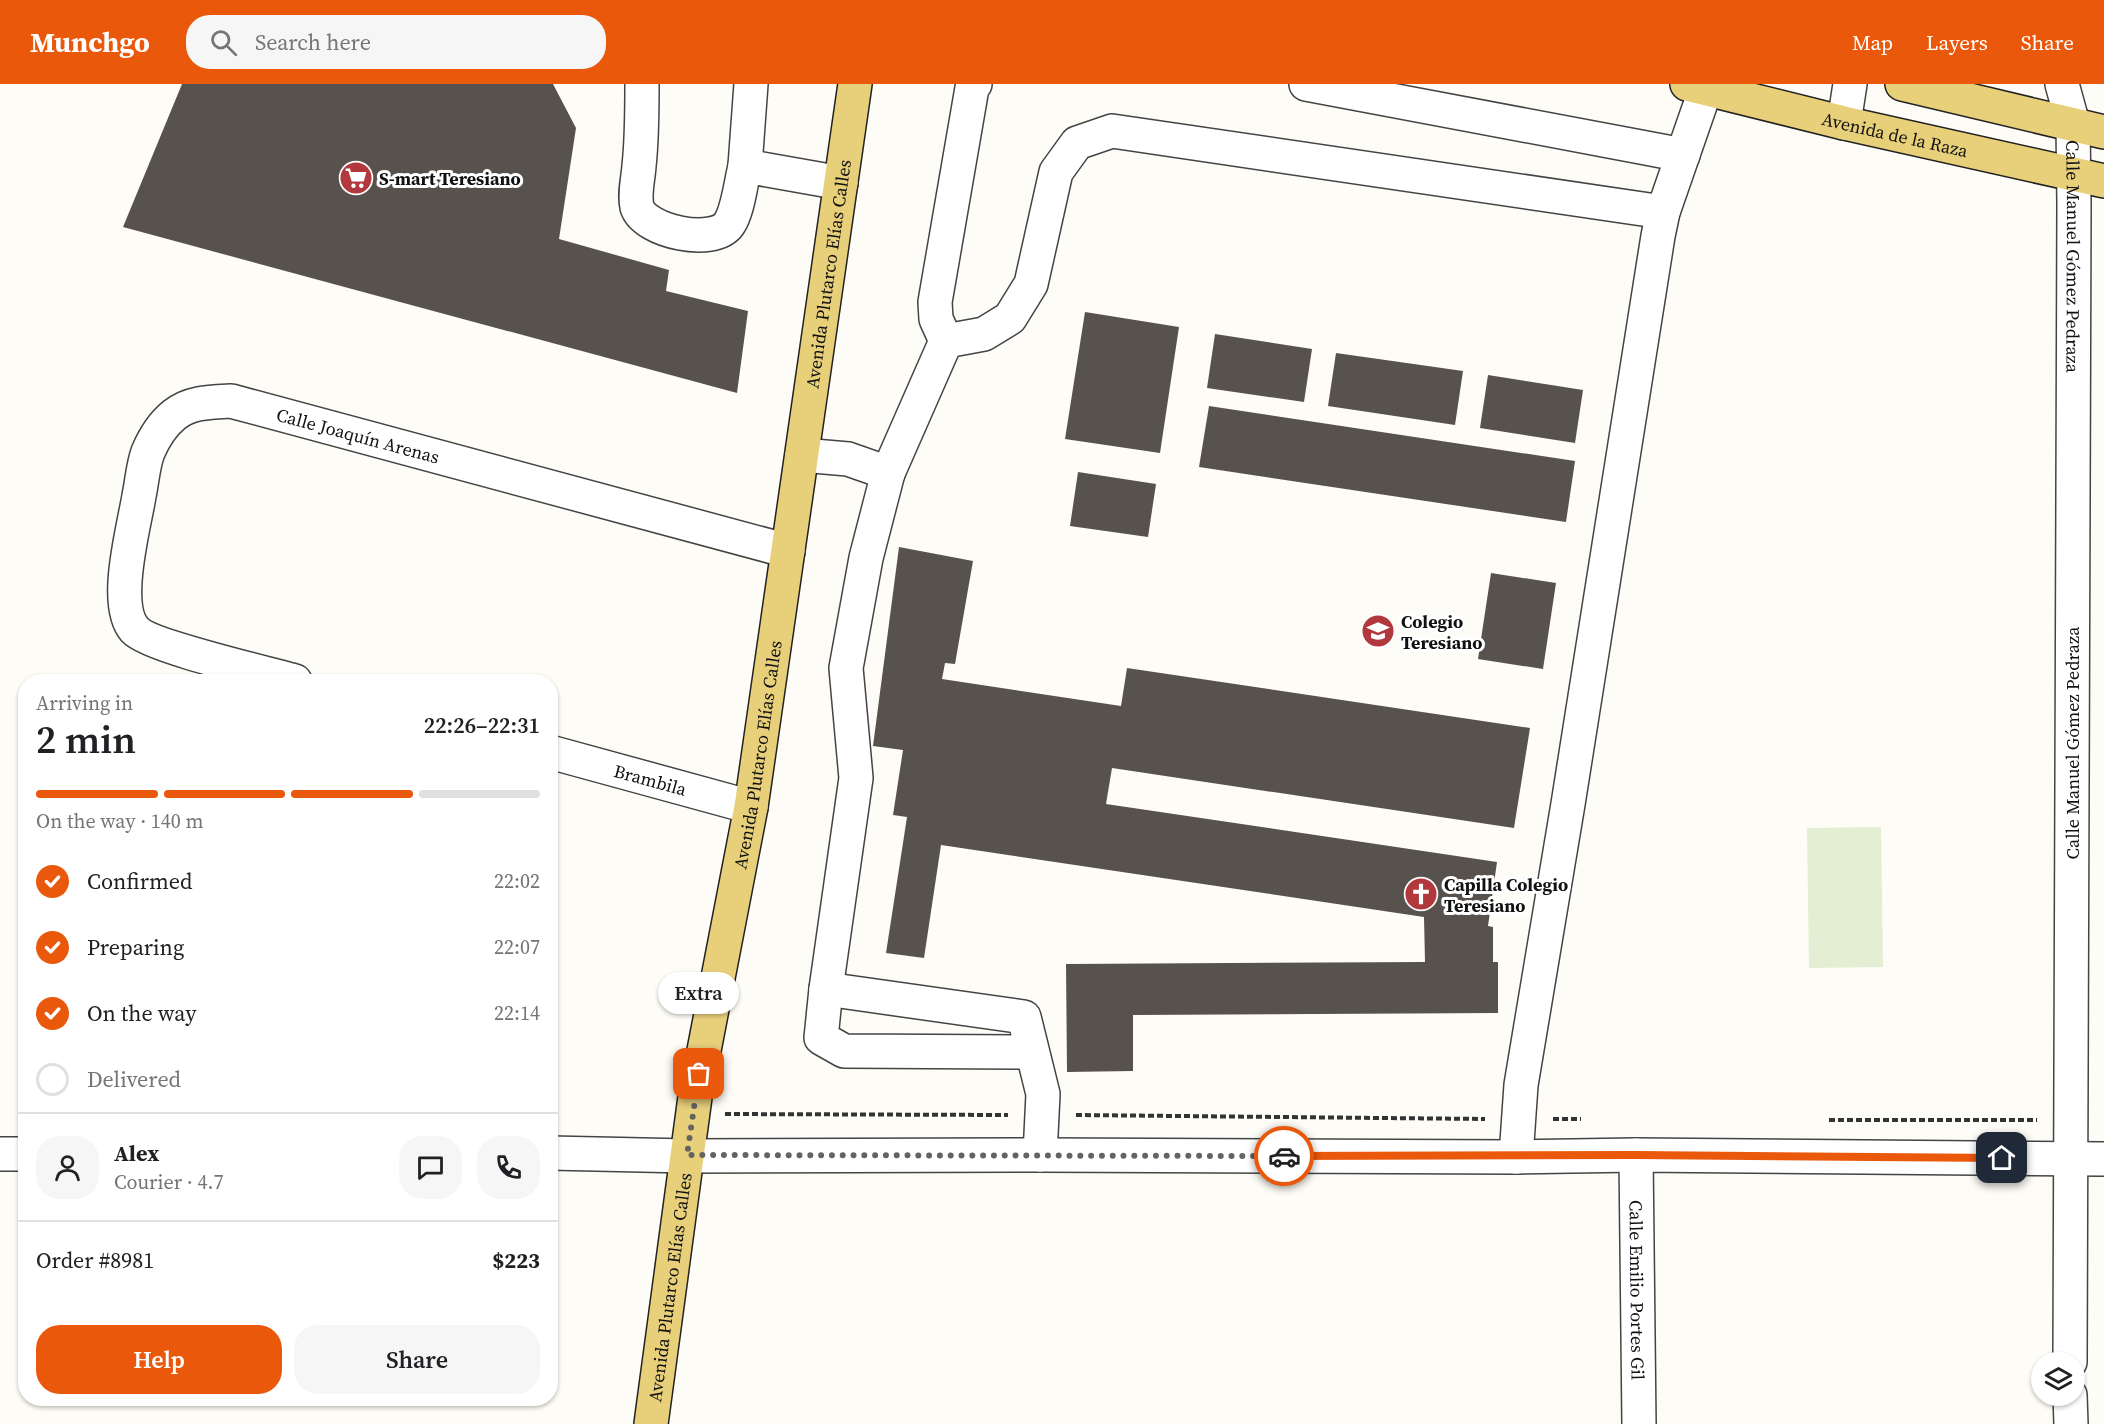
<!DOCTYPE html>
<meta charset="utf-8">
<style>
body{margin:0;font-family:"Source Serif 4",serif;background:#f6f6f6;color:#202124;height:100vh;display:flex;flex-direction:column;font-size:22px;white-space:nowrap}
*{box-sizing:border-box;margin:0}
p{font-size:20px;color:#757577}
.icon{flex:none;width:33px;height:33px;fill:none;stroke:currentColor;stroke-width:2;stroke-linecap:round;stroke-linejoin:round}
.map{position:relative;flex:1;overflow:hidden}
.drawer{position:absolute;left:18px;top:590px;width:540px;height:732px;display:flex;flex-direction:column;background:#fff;border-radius:24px;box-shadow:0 2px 4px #0004}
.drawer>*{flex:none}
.buttons{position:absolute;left:2031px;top:1268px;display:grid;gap:12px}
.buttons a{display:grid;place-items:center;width:54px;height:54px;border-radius:50%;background:#fff;box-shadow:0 2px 4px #0004;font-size:30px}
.pin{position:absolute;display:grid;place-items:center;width:51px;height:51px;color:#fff;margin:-26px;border-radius:12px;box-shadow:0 3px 9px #0006}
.courier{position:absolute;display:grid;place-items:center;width:60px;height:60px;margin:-30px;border:4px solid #ea580c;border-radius:50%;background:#fff;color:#222;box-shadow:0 2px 8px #0007}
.bubble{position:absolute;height:42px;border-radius:21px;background:#fff;box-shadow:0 2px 4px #0004;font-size:20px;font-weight:600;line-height:42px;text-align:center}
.summary em{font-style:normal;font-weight:600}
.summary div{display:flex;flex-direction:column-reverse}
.summary{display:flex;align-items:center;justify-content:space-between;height:102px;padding:0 18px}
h1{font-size:39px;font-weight:600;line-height:45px}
.bar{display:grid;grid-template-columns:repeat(4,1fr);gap:9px 6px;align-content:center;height:72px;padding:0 18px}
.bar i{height:8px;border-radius:4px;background:#e0e0e0}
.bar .current{background:#ea580c}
.bar p{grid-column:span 4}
.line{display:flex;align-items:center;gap:15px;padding:0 18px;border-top:2px solid #e0e0e0}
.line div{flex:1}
.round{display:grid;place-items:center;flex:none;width:63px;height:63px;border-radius:24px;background:#f6f6f6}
ol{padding:0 18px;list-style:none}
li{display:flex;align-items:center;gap:18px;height:66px}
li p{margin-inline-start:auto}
li .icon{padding:6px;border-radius:50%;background:#ea580c;color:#fff;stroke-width:4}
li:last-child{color:#757577}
li i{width:33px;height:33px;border:3px solid #e0e0e0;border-radius:50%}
.cta{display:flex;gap:12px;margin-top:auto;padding:12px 18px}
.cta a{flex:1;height:69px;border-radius:24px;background:#ea580c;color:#fff;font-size:24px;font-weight:600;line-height:69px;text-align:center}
.cta a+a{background:#f6f6f6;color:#202124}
header{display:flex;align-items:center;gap:36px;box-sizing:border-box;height:84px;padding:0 30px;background:#ea580c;color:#fff}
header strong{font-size:28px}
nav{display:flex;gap:33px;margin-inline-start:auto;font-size:21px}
.search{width:420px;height:54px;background:#f6f6f6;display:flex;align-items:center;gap:15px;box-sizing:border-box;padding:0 21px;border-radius:24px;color:#757577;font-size:22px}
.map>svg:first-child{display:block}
.pitch{fill:#e4eed3}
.building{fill:#58524e}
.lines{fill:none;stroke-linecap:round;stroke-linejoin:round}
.minor-casing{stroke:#444;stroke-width:36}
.major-casing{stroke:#222;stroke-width:36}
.path{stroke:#333;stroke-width:4;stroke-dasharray:6 3;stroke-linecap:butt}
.minor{stroke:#fff;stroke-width:33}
.major{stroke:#e8d07b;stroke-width:33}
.done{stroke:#646361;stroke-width:6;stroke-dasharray:0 10.8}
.route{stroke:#ea580c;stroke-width:8}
.labels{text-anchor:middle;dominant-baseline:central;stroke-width:6;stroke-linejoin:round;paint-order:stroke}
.street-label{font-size:18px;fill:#111;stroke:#fff}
.poi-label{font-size:18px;font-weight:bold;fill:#111;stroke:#fff;text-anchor:start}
</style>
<header>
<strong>Munchgo</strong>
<div class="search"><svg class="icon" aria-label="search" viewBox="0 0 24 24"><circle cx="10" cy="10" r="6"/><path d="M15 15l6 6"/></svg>Search here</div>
<nav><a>Map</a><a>Layers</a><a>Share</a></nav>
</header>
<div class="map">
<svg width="2104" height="1340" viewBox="0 0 2104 1340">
<rect width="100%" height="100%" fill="#fefcf6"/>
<path class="pitch" d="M 1881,743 L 1883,883 L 1809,884 L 1807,744 Z"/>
<path class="building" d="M 182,0 L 553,0 L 576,44 L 559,155 L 669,186 L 666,207 L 748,227 L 737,309 L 123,143 Z
M 1085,228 L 1179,243 L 1160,369 L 1065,355 Z
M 1215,250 L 1312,265 L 1304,318 L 1207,304 Z
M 1336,269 L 1463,287 L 1455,341 L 1328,322 Z
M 1488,291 L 1583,306 L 1575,359 L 1480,344 Z
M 1209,322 L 1575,377 L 1566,438 L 1199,383 Z
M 1078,388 L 1156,400 L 1148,453 L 1070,442 Z
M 899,463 L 973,477 L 955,580 L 945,579 L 942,595 L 1121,622 L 1127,584 L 1530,644 L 1514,744 L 1112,684 L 1106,720 L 1497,778 L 1488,842 L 1493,843 L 1493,878 L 1498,878 L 1498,929 L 1133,931 L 1133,987 L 1067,988 L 1066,880 L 1425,878 L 1424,833 L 941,761 L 924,874 L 886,869 L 907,733 L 893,731 L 903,666 L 873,662 Z
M 1491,489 L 1556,499 L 1543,585 L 1478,575 Z"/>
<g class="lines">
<defs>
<g id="minor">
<path d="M 642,0 C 642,27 642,55 639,82 C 638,96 634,110 637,123 C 645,148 714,162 729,140 C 738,127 741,98 745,82 L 841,99"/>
<path d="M 1306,0 L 1683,71"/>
<path id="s1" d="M 2062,0 L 2073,40 L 2074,121 L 2070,1278"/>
<path d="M 1844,39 L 1850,0"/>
<path d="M 745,82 L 751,0"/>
<path d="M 946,257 L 984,250 L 1010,234 L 1031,200 L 1056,88 L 1077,59 L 1112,47 L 1663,128"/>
<path d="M 802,371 L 848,375 L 888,389 L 946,257 L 936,235 L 935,218 L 972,4 L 975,0"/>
<path d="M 888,389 L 866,474 L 846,584 L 856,694 L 826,905 L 821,954 L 844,967 L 1032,968"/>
<path id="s2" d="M 295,597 C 267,589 149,562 135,546 C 112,521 134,443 139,412 C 142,398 143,381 148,368 C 154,354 163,340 174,331 C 190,318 211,318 231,317 L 788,467"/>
<path id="s3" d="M 550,668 L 751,723"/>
<path d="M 826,905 L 1024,933 L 1043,1010 L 1040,1071"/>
<path d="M 550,1069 L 688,1072 L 1040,1071 L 1516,1073 L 1636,1071 L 2104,1075"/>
<path d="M 0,1070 L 26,1070"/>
<path id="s4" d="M 1636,1071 L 1639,1340"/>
<path d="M 1516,1073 L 1521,1001 L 1568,720 L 1658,152 L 1663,128 L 1706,4"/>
<path d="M 2070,1311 L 2071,1340"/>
</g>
<g id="major">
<path id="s5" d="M 1687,0 L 1844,39 L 2104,97"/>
<path d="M 1902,0 L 2104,48"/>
<path id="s6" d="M 651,1340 L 695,1013 L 751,723 L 855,0"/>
</g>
</defs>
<use href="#minor" class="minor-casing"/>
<use href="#major" class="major-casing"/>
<path class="path" d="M 725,1030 L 1008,1031
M 1076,1031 L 1485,1035
M 1553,1035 L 1581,1035
M 1829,1036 L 2037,1036"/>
<use href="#minor" class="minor"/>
<use href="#major" class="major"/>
</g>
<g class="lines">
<path class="done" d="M 699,990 L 687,1071 L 1284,1072"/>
<path class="route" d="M 1284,1072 L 1636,1071 L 2002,1074"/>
</g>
<defs>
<symbol id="supermarket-disc" viewBox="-11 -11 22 22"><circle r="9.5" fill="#b1383c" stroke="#fff"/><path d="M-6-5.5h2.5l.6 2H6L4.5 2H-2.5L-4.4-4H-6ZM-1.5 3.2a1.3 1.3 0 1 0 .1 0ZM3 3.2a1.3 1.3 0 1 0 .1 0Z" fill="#fff"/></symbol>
<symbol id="school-disc" viewBox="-11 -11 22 22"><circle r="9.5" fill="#b1383c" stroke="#fff"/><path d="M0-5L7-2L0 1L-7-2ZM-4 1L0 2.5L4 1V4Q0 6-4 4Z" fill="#fff"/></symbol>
<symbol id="church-disc" viewBox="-11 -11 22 22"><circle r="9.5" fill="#b1383c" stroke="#fff"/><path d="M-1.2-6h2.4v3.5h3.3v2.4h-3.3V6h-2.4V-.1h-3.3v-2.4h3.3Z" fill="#fff"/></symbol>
</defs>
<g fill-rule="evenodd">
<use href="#supermarket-disc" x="337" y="75" width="38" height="38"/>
<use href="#school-disc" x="1359" y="528" width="38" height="38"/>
<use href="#church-disc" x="1402" y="791" width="38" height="38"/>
</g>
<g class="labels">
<g class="street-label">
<text stroke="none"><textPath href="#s5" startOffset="214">Avenida de la Raza</textPath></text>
<text stroke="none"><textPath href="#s1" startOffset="174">Calle Manuel Gómez Pedraza</textPath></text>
<text stroke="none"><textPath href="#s6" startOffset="1164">Avenida Plutarco Elías Calles</textPath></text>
<text stroke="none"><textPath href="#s2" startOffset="588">Calle Joaquín Arenas</textPath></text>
<text transform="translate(2072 659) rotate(-90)">Calle Manuel Gómez Pedraza</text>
<text stroke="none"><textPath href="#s6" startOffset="678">Avenida Plutarco Elías Calles</textPath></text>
<text stroke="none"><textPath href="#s3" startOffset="104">Brambila</textPath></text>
<text stroke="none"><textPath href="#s6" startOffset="138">Avenida Plutarco Elías Calles</textPath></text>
<text stroke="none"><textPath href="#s4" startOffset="135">Calle Emilio Portes Gil</textPath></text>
</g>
<g class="poi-label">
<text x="379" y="94">S-mart Teresiano</text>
<text x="1401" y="537">Colegio<tspan x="1401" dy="21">Teresiano</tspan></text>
<text x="1444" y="800">Capilla Colegio<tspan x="1444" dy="21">Teresiano</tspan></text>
</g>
</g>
</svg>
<div class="buttons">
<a><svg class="icon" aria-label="layers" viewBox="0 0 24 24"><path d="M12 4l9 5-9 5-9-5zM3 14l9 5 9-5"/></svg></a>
</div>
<div class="pin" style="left:699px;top:990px;background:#ea580c"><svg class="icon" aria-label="bag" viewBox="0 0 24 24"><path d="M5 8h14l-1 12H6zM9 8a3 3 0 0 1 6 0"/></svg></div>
<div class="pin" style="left:2002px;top:1074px;background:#1f2937"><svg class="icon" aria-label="home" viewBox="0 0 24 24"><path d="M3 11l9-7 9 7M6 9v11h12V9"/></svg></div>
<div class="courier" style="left:1284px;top:1072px"><svg class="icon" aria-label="car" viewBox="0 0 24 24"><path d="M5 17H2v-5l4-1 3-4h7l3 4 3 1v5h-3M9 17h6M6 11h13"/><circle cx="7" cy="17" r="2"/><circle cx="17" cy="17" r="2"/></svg></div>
<div class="bubble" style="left:658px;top:888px;width:81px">Extra</div>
<section class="drawer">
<div class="summary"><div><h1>2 min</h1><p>Arriving in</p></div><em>22:26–22:31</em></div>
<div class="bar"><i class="current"></i><i class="current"></i><i class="current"></i><i></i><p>On the way · 140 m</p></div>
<ol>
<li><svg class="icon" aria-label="check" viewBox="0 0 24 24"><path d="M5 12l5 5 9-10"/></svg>Confirmed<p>22:02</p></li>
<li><svg class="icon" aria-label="check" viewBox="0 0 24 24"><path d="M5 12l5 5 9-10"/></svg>Preparing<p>22:07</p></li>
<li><svg class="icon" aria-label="check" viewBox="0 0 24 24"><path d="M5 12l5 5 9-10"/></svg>On the way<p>22:14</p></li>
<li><i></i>Delivered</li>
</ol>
<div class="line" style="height:108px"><a class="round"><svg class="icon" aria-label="person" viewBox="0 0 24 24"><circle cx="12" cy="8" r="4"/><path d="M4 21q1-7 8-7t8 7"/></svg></a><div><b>Alex</b><p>Courier · 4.7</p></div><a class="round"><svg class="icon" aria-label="chat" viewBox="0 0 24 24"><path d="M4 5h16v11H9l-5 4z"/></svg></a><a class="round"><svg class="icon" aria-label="phone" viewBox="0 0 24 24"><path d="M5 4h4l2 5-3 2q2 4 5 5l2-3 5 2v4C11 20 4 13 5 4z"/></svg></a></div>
<div class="line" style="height:78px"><div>Order #8981</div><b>$223</b></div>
<div class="cta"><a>Help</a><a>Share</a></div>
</section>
</div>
